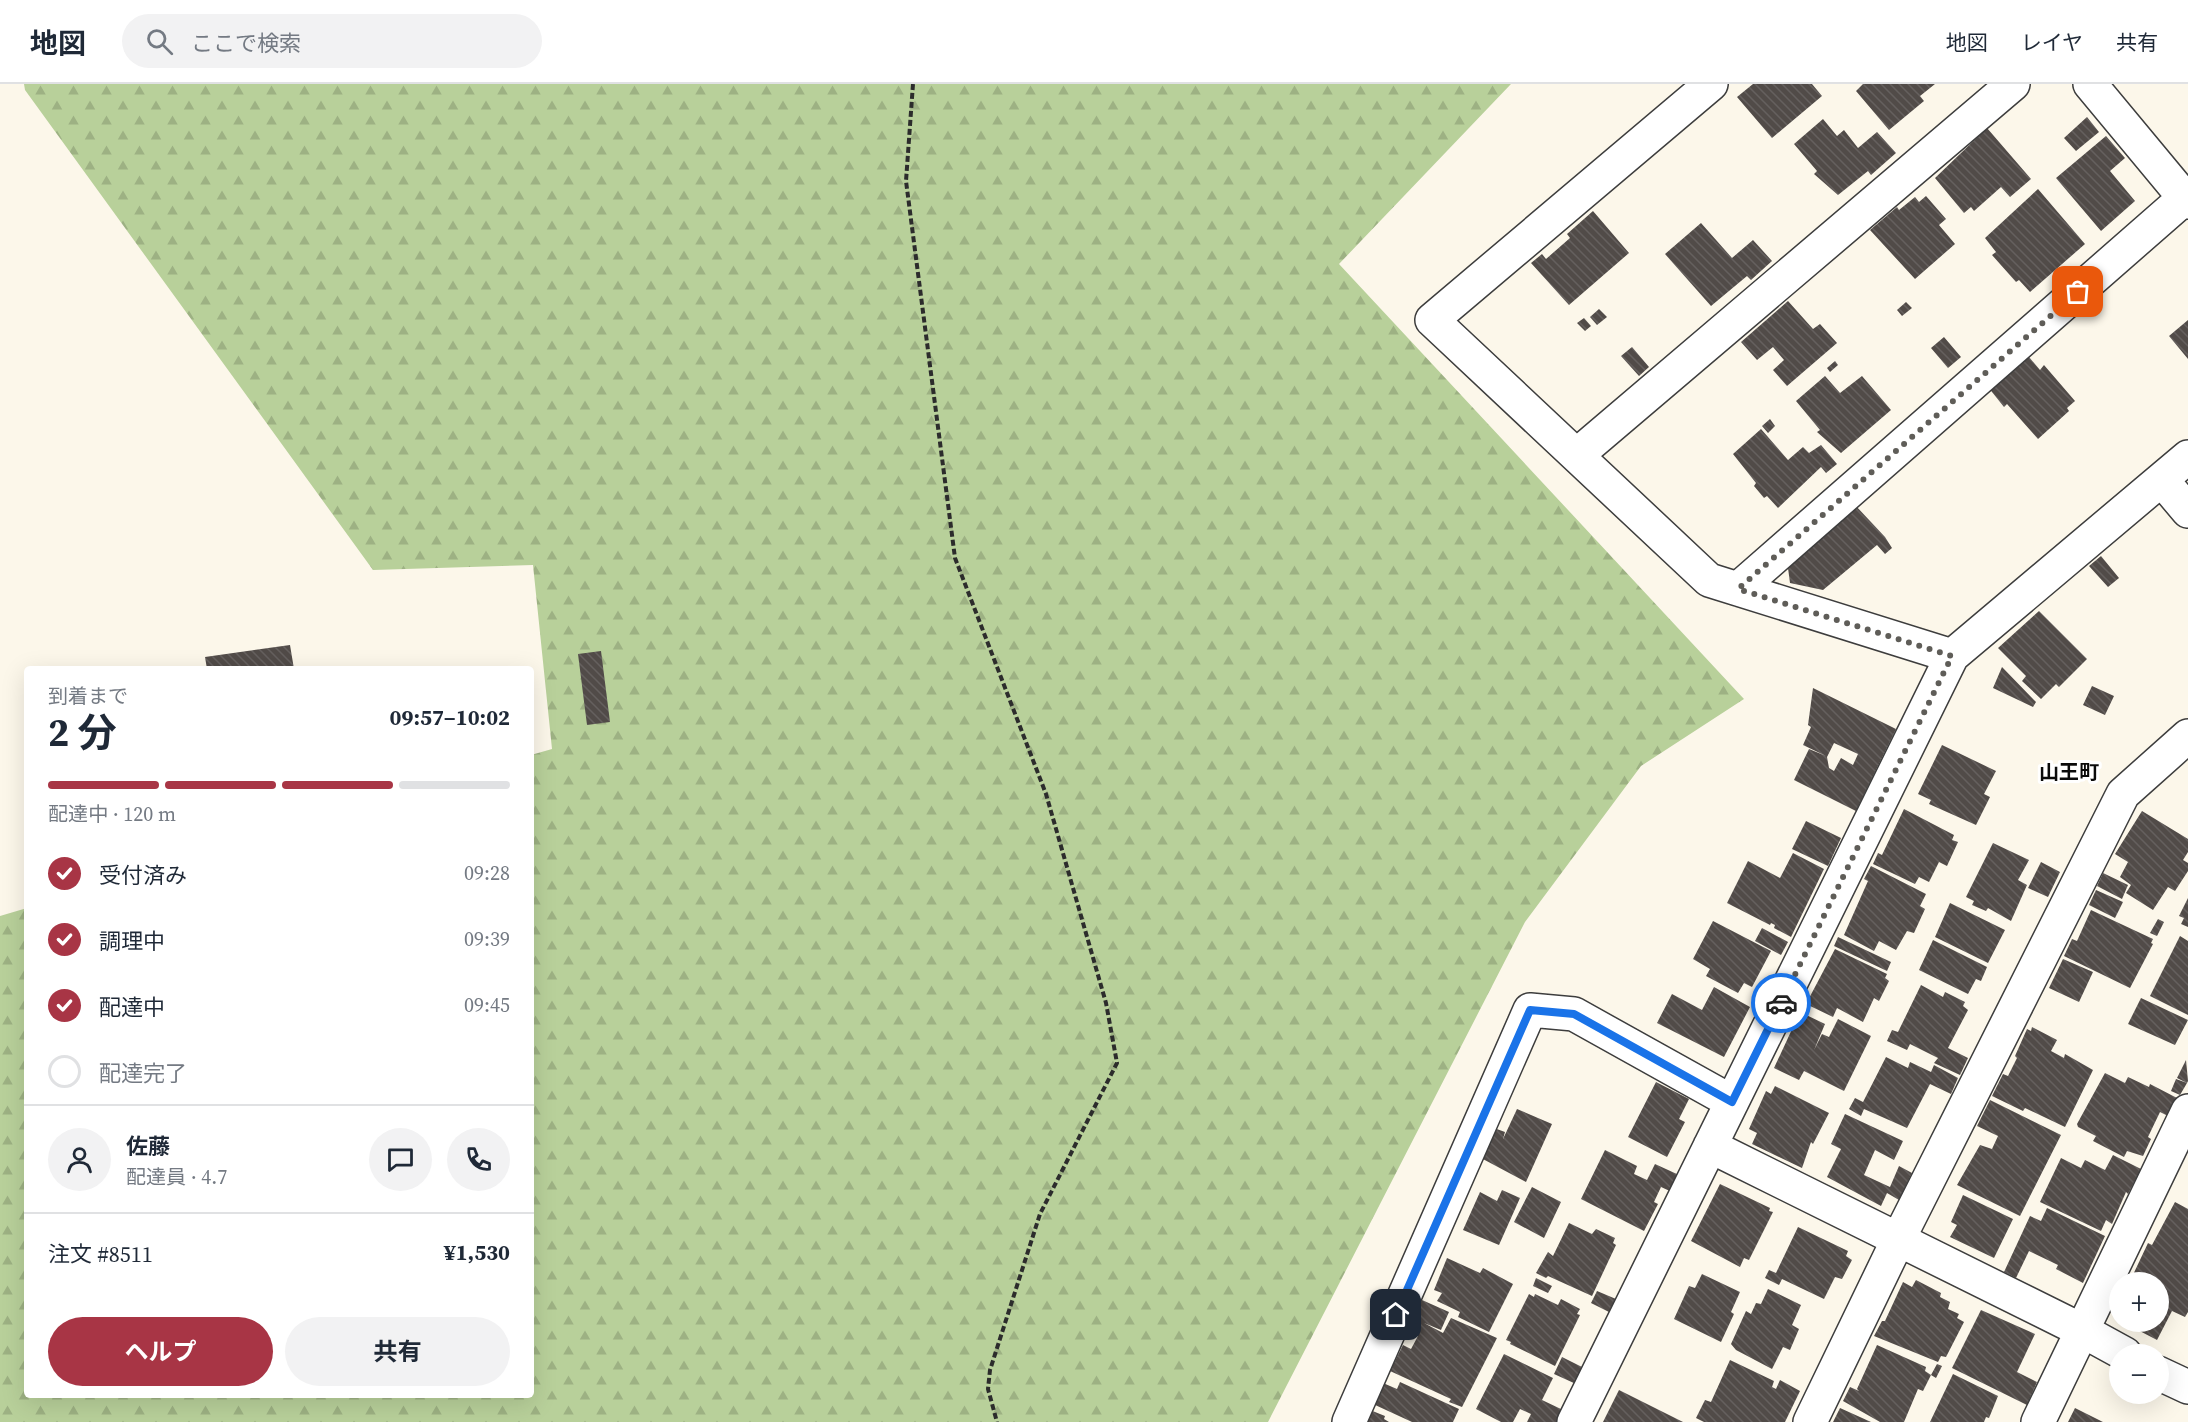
<!DOCTYPE html>
<html lang="ja">
<meta charset="utf-8">
<style>
body{margin:0;font-family:"Source Serif 4","Noto Sans JP",serif;background:#f2f2f3;color:#1f2937;height:100vh;display:flex;flex-direction:column;font-size:22px;white-space:nowrap}
*{box-sizing:border-box;margin:0}
p{font-size:20px;color:#747a83}
.icon{flex:none;width:33px;height:33px;fill:none;stroke:currentColor;stroke-width:2;stroke-linecap:round;stroke-linejoin:round}
.map{position:relative;flex:1;overflow:hidden}
.panel{position:absolute;left:24px;top:582px;width:510px;height:732px;display:flex;flex-direction:column;background:#fff;border-radius:6px;box-shadow:0 6px 24px #0002}
.panel>*{flex:none}
.tools{position:absolute;left:2109px;top:1188px;display:grid;gap:12px}
.tools a{display:grid;place-items:center;width:60px;height:60px;border-radius:50%;background:#fff;box-shadow:0 6px 24px #0002;font-size:30px}
.pin{position:absolute;display:grid;place-items:center;width:51px;height:51px;color:#fff;margin:-26px;border-radius:12px;box-shadow:0 3px 9px #0006}
.courier{position:absolute;display:grid;place-items:center;width:60px;height:60px;margin:-30px;border:4px solid #1a73e8;border-radius:50%;background:#fff;color:#222;box-shadow:0 2px 8px #0007}
.summary em{font-style:normal;font-weight:700}
.summary div{display:flex;flex-direction:column-reverse}
.summary{display:flex;align-items:center;justify-content:space-between;height:102px;padding:0 24px}
h1{font-size:39px;font-weight:700;line-height:45px}
.bar{display:grid;grid-template-columns:repeat(4,1fr);gap:9px 6px;align-content:center;height:72px;padding:0 24px}
.bar i{height:8px;border-radius:4px;background:#e0e1e3}
.bar .selected{background:#a83545}
.bar p{grid-column:span 4}
.line{display:flex;align-items:center;gap:15px;padding:0 24px;border-top:2px solid #e0e1e3}
.line div{flex:1}
.round{display:grid;place-items:center;flex:none;width:63px;height:63px;border-radius:32px;background:#f2f2f3}
ol{padding:0 24px;list-style:none}
li{display:flex;align-items:center;gap:18px;height:66px}
li p{margin-inline-start:auto}
li .icon{padding:6px;border-radius:50%;background:#a83545;color:#fff;stroke-width:4}
li:last-child{color:#747a83}
li i{width:33px;height:33px;border:3px solid #e0e1e3;border-radius:50%}
.primary-button{display:flex;gap:12px;margin-top:auto;padding:12px 24px}
.primary-button a{flex:1;height:69px;border-radius:36px;background:#a83545;color:#fff;font-size:24px;font-weight:700;line-height:69px;text-align:center}
.primary-button a+a{background:#f2f2f3;color:#1f2937}
header{display:flex;align-items:center;gap:36px;box-sizing:border-box;height:84px;padding:0 30px;background:#fff;border-bottom:2px solid #e0e1e3}
header strong{font-size:28px}
nav{display:flex;gap:33px;margin-inline-start:auto;font-size:21px}
.search{width:420px;height:54px;background:#f2f2f3;display:flex;align-items:center;gap:15px;box-sizing:border-box;padding:0 21px;border-radius:33px;color:#747a83;font-size:22px}
.map>svg:first-child{display:block}
.forest{fill:url(#forest-firs)}
.building{fill:url(#building-back-hatch);fill-rule:evenodd}
.lines{fill:none;stroke-linecap:round;stroke-linejoin:round}
.minor-casing{stroke:#3d3d3d;stroke-width:36}
.path{stroke:#2c2c2c;stroke-width:4;stroke-dasharray:6 3;stroke-linecap:butt}
.minor{stroke:#fff;stroke-width:33}
.done{stroke:#5f5d58;stroke-width:6;stroke-dasharray:0 10.8}
.route{stroke:#1a73e8;stroke-width:8}
.labels{text-anchor:middle;dominant-baseline:central;stroke-width:6;stroke-linejoin:round;paint-order:stroke}
.neighbourhood-label{font-size:20px;font-weight:bold;fill:#0a0a0a;stroke:#fff}
</style>
<header>
<strong>地図</strong>
<div class="search"><svg class="icon" aria-label="search" viewBox="0 0 24 24"><circle cx="10" cy="10" r="6"/><path d="M15 15l6 6"/></svg>ここで検索</div>
<nav><a>地図</a><a>レイヤ</a><a>共有</a></nav>
</header>
<div class="map">
<svg width="2188" height="1338" viewBox="0 0 2188 1338">
<defs>
<pattern id="forest-firs" width="22" height="20" patternUnits="userSpaceOnUse" patternTransform="scale(1.5)"><rect width="22" height="20" fill="#b8d09a"/><path d="M5 1l3.5 6h-7zM16 11l3.5 6h-7z" fill="#9db183"/></pattern>
<pattern id="building-back-hatch" width="6" height="6" patternUnits="userSpaceOnUse" patternTransform="scale(1.5)"><rect width="6" height="6" fill="#514b48"/><path d="M-1 5l2 2M0 0l6 6M5-1l2 2" fill="none" stroke="#65605e"/></pattern>
</defs>
<rect width="100%" height="100%" fill="#fcf7ea"/>
<path class="forest" d="M 24,0 L 1511,0 L 1339,180 L 1744,615 L 1641,682 L 1525,838 L 1268,1338 L 0,1338 L 0,832 L 27,824 L 27,1311 L 531,1311 L 531,671 L 552,665 L 533,481 L 373,486 L 25,6 Z"/>
<path class="building" d="M 1753,0 L 1812,0 L 1822,12 L 1772,54 L 1737,13 Z
M 1863,0 L 1935,0 L 1920,12 L 1924,17 L 1889,46 L 1856,7 Z
M 2087,33 L 2099,48 L 2076,67 L 2064,54 Z
M 1823,35 L 1837,52 L 1844,46 L 1858,64 L 1877,48 L 1896,69 L 1871,91 L 1868,87 L 1838,111 L 1814,90 L 1817,87 L 1794,60 Z
M 1987,44 L 2031,95 L 2010,113 L 2001,103 L 1974,127 L 1971,123 L 1964,129 L 1935,94 Z
M 2106,52 L 2125,74 L 2110,87 L 2135,117 L 2101,147 L 2056,94 Z
M 2038,105 L 2085,160 L 2030,208 L 2019,196 L 2016,198 L 1992,171 L 1996,168 L 1985,154 Z
M 1926,112 L 1946,135 L 1939,141 L 1955,160 L 1915,195 L 1870,146 L 1897,123 L 1899,126 L 1915,113 L 1919,118 Z
M 1593,127 L 1629,169 L 1569,221 L 1531,179 L 1542,170 L 1546,175 L 1570,154 L 1567,150 Z
M 1701,139 L 1732,174 L 1753,156 L 1772,177 L 1751,196 L 1747,192 L 1711,222 L 1665,170 Z
M 1788,217 L 1813,245 L 1820,240 L 1837,259 L 1787,302 L 1773,286 L 1784,276 L 1773,263 L 1757,276 L 1741,258 Z
M 1906,218 L 1912,224 L 1902,232 L 1897,226 Z
M 1599,225 L 1607,233 L 1597,241 L 1590,233 Z
M 1584,234 L 1591,242 L 1585,247 L 1577,239 Z
M 2188,236 L 2188,275 L 2169,252 Z
M 1944,253 L 1961,273 L 1948,284 L 1931,264 Z
M 1632,263 L 1649,283 L 1639,292 L 1621,272 Z
M 2029,273 L 2040,286 L 2044,281 L 2075,317 L 2067,324 L 2069,327 L 2038,355 L 2007,320 L 2004,323 L 1988,303 L 2007,286 L 2010,290 Z
M 1835,277 L 1838,281 L 1830,288 L 1827,284 Z
M 1825,292 L 1840,309 L 1862,292 L 1891,326 L 1841,369 L 1817,348 L 1820,346 L 1796,317 Z
M 1770,335 L 1775,342 L 1768,349 L 1762,342 Z
M 1761,345 L 1788,376 L 1803,363 L 1809,369 L 1821,361 L 1837,380 L 1826,389 L 1821,383 L 1778,424 L 1767,412 L 1764,414 L 1754,402 L 1756,399 L 1733,370 Z
M 1855,421 L 1885,453 L 1892,464 L 1885,470 L 1877,461 L 1823,506 L 1790,499 L 1788,484 Z
M 2101,472 L 2119,494 L 2108,503 L 2089,482 Z
M 2039,527 L 2087,575 L 2059,603 L 2056,600 L 2041,615 L 2022,597 L 2026,592 L 1998,564 Z
M 290,561 L 294,585 L 207,585 L 205,573 Z
M 601,567 L 610,638 L 587,641 L 578,570 Z
M 2002,583 L 2036,618 L 2033,623 L 1993,604 Z
M 2092,602 L 2114,612 L 2105,631 L 2083,621 Z
M 1813,604 L 1896,645 L 1856,727 L 1794,696 L 1809,665 L 1826,672 L 1803,661 L 1811,643 L 1808,641 ZM 1834,659 L 1858,670 L 1853,681 L 1841,674 L 1834,687 L 1829,684 L 1827,673 Z
M 1942,661 L 1996,687 L 1984,710 L 1990,713 L 1976,741 L 1929,720 L 1931,716 L 1918,710 Z
M 1904,725 L 1954,751 L 1952,756 L 1958,758 L 1947,782 L 1939,778 L 1929,798 L 1919,793 L 1915,800 L 1873,780 L 1878,769 L 1882,771 Z
M 2142,727 L 2188,755 L 2188,768 L 2183,776 L 2188,779 L 2188,787 L 2175,807 L 2168,803 L 2153,826 L 2126,809 L 2131,801 L 2120,793 L 2128,778 L 2115,770 Z
M 1806,737 L 1841,754 L 1828,782 L 1792,765 Z
M 1993,759 L 2029,776 L 2018,796 L 2027,801 L 2011,837 L 1988,824 L 1986,827 L 1972,821 L 1974,817 L 1966,813 Z
M 1793,769 L 1824,785 L 1791,853 L 1774,844 L 1775,841 L 1771,839 L 1770,841 L 1727,819 L 1748,777 L 1780,794 Z
M 2041,778 L 2060,788 L 2048,813 L 2028,804 Z
M 1871,782 L 1926,810 L 1920,822 L 1925,825 L 1914,849 L 1907,847 L 1896,866 L 1879,857 L 1874,867 L 1844,851 L 1868,797 L 1864,795 Z
M 2103,789 L 2128,801 L 2122,815 L 2097,802 Z
M 2096,806 L 2123,818 L 2115,834 L 2089,821 Z
M 2188,814 L 2188,843 L 2181,840 L 2184,834 L 2179,832 Z
M 1950,819 L 2005,846 L 1988,879 L 1935,853 Z
M 2091,826 L 2153,855 L 2151,859 L 2153,860 L 2130,904 L 2064,872 L 2072,855 L 2077,857 Z
M 2158,835 L 2164,838 L 2157,852 L 2150,849 Z
M 1713,837 L 1771,867 L 1752,903 L 1744,899 L 1738,909 L 1706,892 L 1710,885 L 1693,875 Z
M 1762,844 L 1788,858 L 1781,871 L 1755,857 Z
M 2180,852 L 2188,857 L 2188,931 L 2150,912 Z
M 1838,853 L 1891,878 L 1887,887 L 1834,862 Z
M 1933,856 L 1987,883 L 1981,897 L 1976,895 L 1968,910 L 1919,886 Z
M 1835,865 L 1887,890 L 1885,894 L 1889,897 L 1879,917 L 1874,914 L 1863,938 L 1837,924 L 1833,933 L 1806,920 Z
M 2063,875 L 2093,888 L 2079,918 L 2049,904 Z
M 1921,901 L 1943,913 L 1945,908 L 1965,918 L 1963,922 L 1968,926 L 1948,964 L 1968,974 L 1960,991 L 1934,979 L 1938,974 L 1910,960 L 1907,966 L 1887,957 L 1892,946 L 1898,948 Z
M 1714,903 L 1750,923 L 1724,973 L 1657,939 L 1672,910 L 1702,926 Z
M 2141,914 L 2188,936 L 2175,961 L 2128,940 Z
M 1800,928 L 1825,940 L 1814,966 L 1822,950 L 1829,953 L 1838,935 L 1871,952 L 1844,1007 L 1804,987 L 1799,996 L 1774,984 Z
M 2032,943 L 2057,956 L 2051,967 L 2064,974 L 2065,970 L 2093,986 L 2065,1043 L 2025,1024 L 2023,1027 L 1992,1012 L 2003,990 L 2008,992 L 2017,974 L 2015,972 L 2027,945 L 2031,947 Z
M 1886,973 L 1908,984 L 1910,978 L 1931,988 L 1934,981 L 1958,994 L 1951,1010 L 1930,1000 L 1907,1044 L 1864,1025 L 1861,1032 L 1849,1025 L 1855,1014 L 1863,1018 Z
M 2186,976 L 2188,997 L 2187,999 L 2180,1011 L 2171,1007 L 2176,995 L 2187,999 L 2177,994 Z
M 2105,989 L 2125,999 L 2128,993 L 2149,1003 L 2150,1000 L 2177,1014 L 2168,1032 L 2160,1028 L 2148,1053 L 2151,1055 L 2143,1072 L 2127,1067 L 2124,1073 L 2093,1057 L 2096,1052 L 2078,1043 L 2077,1040 Z
M 1656,998 L 1689,1015 L 1679,1035 L 1685,1038 L 1667,1073 L 1628,1053 Z
M 1775,1002 L 1829,1029 L 1813,1060 L 1811,1058 L 1802,1084 L 1752,1060 L 1757,1049 L 1749,1045 L 1766,1007 L 1771,1010 Z
M 1990,1016 L 2061,1051 L 2020,1132 L 1957,1101 L 1980,1061 L 1992,1065 L 1998,1052 L 1977,1042 Z
M 1517,1025 L 1552,1040 L 1526,1098 L 1481,1074 L 1494,1044 L 1505,1048 L 1503,1055 Z
M 1845,1030 L 1903,1057 L 1894,1076 L 1875,1066 L 1864,1091 L 1890,1103 L 1899,1082 L 1912,1089 L 1899,1116 L 1887,1109 L 1881,1122 L 1827,1093 L 1841,1065 L 1831,1060 Z
M 1605,1066 L 1637,1082 L 1634,1090 L 1647,1096 L 1655,1080 L 1679,1091 L 1672,1108 L 1661,1103 L 1654,1118 L 1658,1120 L 1644,1147 L 1581,1115 Z
M 2113,1071 L 2141,1085 L 2128,1110 L 2126,1108 L 2112,1140 L 2106,1136 L 2101,1147 L 2040,1118 L 2061,1074 L 2081,1084 L 2085,1076 L 2105,1086 Z
M 1720,1100 L 1770,1124 L 1769,1127 L 1773,1128 L 1749,1176 L 1744,1174 L 1740,1183 L 1691,1157 Z
M 1532,1103 L 1561,1118 L 1544,1154 L 1514,1138 Z
M 1502,1106 L 1520,1114 L 1499,1161 L 1463,1146 L 1480,1108 L 1497,1117 Z
M 1963,1111 L 2013,1135 L 1994,1174 L 1950,1153 L 1957,1141 L 1951,1138 Z
M 2175,1118 L 2188,1125 L 2188,1228 L 2185,1233 L 2172,1227 L 2157,1256 L 2132,1243 L 2134,1238 L 2158,1238 L 2158,1198 L 2138,1198 L 2131,1195 L 2148,1159 L 2152,1161 Z
M 2047,1124 L 2105,1152 L 2083,1199 L 2056,1185 L 2058,1181 L 2029,1167 L 2016,1194 L 2004,1188 L 2030,1132 L 2041,1137 Z
M 1569,1139 L 1592,1150 L 1596,1145 L 1615,1154 L 1613,1159 L 1616,1161 L 1592,1212 L 1548,1192 L 1546,1194 L 1536,1189 L 1548,1168 L 1553,1172 Z
M 1798,1143 L 1848,1167 L 1846,1172 L 1852,1176 L 1842,1195 L 1835,1193 L 1824,1215 L 1782,1195 L 1779,1201 L 1765,1194 L 1769,1186 L 1776,1189 Z
M 1447,1174 L 1480,1189 L 1483,1184 L 1513,1200 L 1489,1248 L 1458,1233 L 1460,1228 L 1437,1217 L 1442,1209 L 1434,1206 Z
M 1702,1190 L 1740,1208 L 1731,1228 L 1734,1230 L 1721,1258 L 1674,1235 L 1689,1202 L 1695,1204 Z
M 1536,1194 L 1552,1202 L 1548,1209 L 1533,1202 Z
M 1916,1196 L 1941,1209 L 1940,1213 L 1950,1218 L 1948,1225 L 1959,1230 L 1957,1234 L 1964,1238 L 1946,1273 L 1941,1272 L 1938,1278 L 1874,1252 L 1882,1237 L 1885,1237 L 1903,1198 L 1912,1203 Z
M 1768,1205 L 1801,1221 L 1792,1241 L 1799,1245 L 1790,1266 L 1783,1263 L 1772,1285 L 1736,1266 L 1731,1260 L 1746,1227 L 1751,1230 L 1756,1219 L 1761,1220 Z
M 1597,1207 L 1616,1215 L 1609,1228 L 1591,1219 Z
M 1529,1210 L 1534,1213 L 1535,1210 L 1558,1221 L 1561,1215 L 1580,1225 L 1577,1230 L 1580,1231 L 1555,1282 L 1510,1260 L 1511,1258 L 1506,1256 Z
M 1422,1216 L 1449,1228 L 1441,1246 L 1424,1239 L 1443,1249 L 1451,1234 L 1497,1254 L 1462,1323 L 1449,1318 L 1451,1315 L 1390,1287 L 1403,1261 L 1411,1265 L 1418,1252 L 1405,1246 Z
M 1981,1226 L 2035,1250 L 2017,1288 L 2037,1298 L 2027,1321 L 1952,1284 Z
M 1877,1261 L 1926,1283 L 1925,1287 L 1931,1291 L 1923,1307 L 1918,1305 L 1904,1338 L 1880,1338 L 1843,1317 L 1850,1303 L 1859,1307 L 1857,1305 Z
M 1504,1270 L 1553,1294 L 1542,1316 L 1563,1326 L 1557,1338 L 1527,1338 L 1531,1330 L 1520,1325 L 1513,1338 L 1501,1338 L 1476,1325 Z
M 1562,1273 L 1584,1284 L 1576,1300 L 1554,1290 Z
M 1730,1276 L 1774,1297 L 1772,1303 L 1776,1305 L 1780,1296 L 1800,1307 L 1785,1338 L 1704,1338 L 1696,1334 L 1705,1316 L 1711,1318 Z
M 1937,1280 L 1942,1282 L 1936,1294 L 1931,1291 Z
M 1953,1290 L 1998,1312 L 1989,1334 L 1986,1333 L 1984,1338 L 1930,1338 Z
M 1400,1298 L 1459,1325 L 1453,1338 L 1412,1338 L 1373,1320 L 1383,1299 L 1397,1305 Z
M 1619,1306 L 1683,1338 L 1603,1338 Z
M 1840,1324 L 1871,1338 L 1833,1338 Z
M 2075,1324 L 2103,1338 L 2068,1338 Z
M 1370,1326 L 1385,1332 L 1384,1335 L 1389,1338 L 1364,1338 Z"/>
<g class="lines">
<defs>
<path id="minor" d="M 1711,0 L 1432,236 L 1709,496 L 1952,572
M 2090,0 L 2188,118
M 1577,371 L 2013,0
M 2162,396 L 2188,427
M 1738,505 L 2188,111
M 1710,1062 L 2083,1247 L 2125,1270
M 2158,1289 L 2188,1303
M 1349,1338 L 1530,926 L 1574,930 L 1732,1018
M 1574,1338 L 1952,572 L 2188,373
M 1810,1338 L 1898,1156 L 2123,710 L 2188,652
M 2038,1338 L 2188,1027"/>
</defs>
<use href="#minor" class="minor-casing"/>
<path class="path" d="M 913,0 L 906,97 L 955,474 L 1046,710 L 1106,919 L 1117,979 L 1040,1130 L 990,1286 L 988,1305 L 997,1338"/>
<use href="#minor" class="minor"/>
</g>
<g class="lines">
<path class="done" d="M 1781,919 L 1952,572 L 1738,505 L 2078,208"/>
<path class="route" d="M 1396,1231 L 1530,926 L 1574,930 L 1732,1018 L 1781,919"/>
</g>
<g class="labels">
<g class="neighbourhood-label">
<text x="2069" y="688">山王町</text>
</g>
</g>
</svg>
<div class="tools">
<a>+</a>
<a>−</a>
</div>
<div class="pin" style="left:2078px;top:208px;background:#ea580c"><svg class="icon" aria-label="bag" viewBox="0 0 24 24"><path d="M5 8h14l-1 12H6zM9 8a3 3 0 0 1 6 0"/></svg></div>
<div class="pin" style="left:1396px;top:1231px;background:#1f2937"><svg class="icon" aria-label="home" viewBox="0 0 24 24"><path d="M3 11l9-7 9 7M6 9v11h12V9"/></svg></div>
<div class="courier" style="left:1781px;top:919px"><svg class="icon" aria-label="car" viewBox="0 0 24 24"><path d="M5 17H2v-5l4-1 3-4h7l3 4 3 1v5h-3M9 17h6M6 11h13"/><circle cx="7" cy="17" r="2"/><circle cx="17" cy="17" r="2"/></svg></div>
<section class="panel">
<div class="summary"><div><h1>2 分</h1><p>到着まで</p></div><em>09:57–10:02</em></div>
<div class="bar"><i class="selected"></i><i class="selected"></i><i class="selected"></i><i></i><p>配達中 · 120 m</p></div>
<ol>
<li><svg class="icon" aria-label="check" viewBox="0 0 24 24"><path d="M5 12l5 5 9-10"/></svg>受付済み<p>09:28</p></li>
<li><svg class="icon" aria-label="check" viewBox="0 0 24 24"><path d="M5 12l5 5 9-10"/></svg>調理中<p>09:39</p></li>
<li><svg class="icon" aria-label="check" viewBox="0 0 24 24"><path d="M5 12l5 5 9-10"/></svg>配達中<p>09:45</p></li>
<li><i></i>配達完了</li>
</ol>
<div class="line" style="height:108px"><a class="round"><svg class="icon" aria-label="person" viewBox="0 0 24 24"><circle cx="12" cy="8" r="4"/><path d="M4 21q1-7 8-7t8 7"/></svg></a><div><b>佐藤</b><p>配達員 · 4.7</p></div><a class="round"><svg class="icon" aria-label="chat" viewBox="0 0 24 24"><path d="M4 5h16v11H9l-5 4z"/></svg></a><a class="round"><svg class="icon" aria-label="phone" viewBox="0 0 24 24"><path d="M5 4h4l2 5-3 2q2 4 5 5l2-3 5 2v4C11 20 4 13 5 4z"/></svg></a></div>
<div class="line" style="height:78px"><div>注文 #8511</div><b>¥1,530</b></div>
<div class="primary-button"><a>ヘルプ</a><a>共有</a></div>
</section>
</div>
